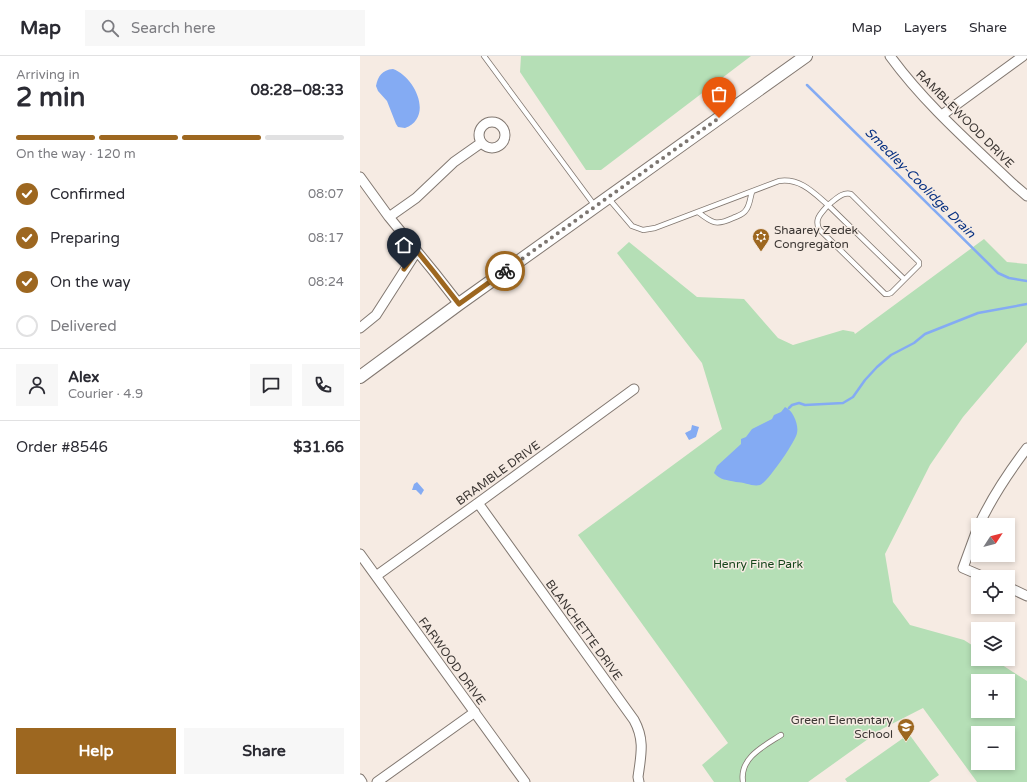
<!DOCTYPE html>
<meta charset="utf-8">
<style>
body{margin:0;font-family:"Varela Round",sans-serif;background:#f7f7f7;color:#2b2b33;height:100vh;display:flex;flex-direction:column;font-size:15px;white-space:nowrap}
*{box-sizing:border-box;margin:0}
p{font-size:13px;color:#7c7c81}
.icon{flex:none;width:22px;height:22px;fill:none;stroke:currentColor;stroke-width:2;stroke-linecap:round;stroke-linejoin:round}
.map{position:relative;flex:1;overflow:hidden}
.sheet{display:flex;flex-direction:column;background:#fff;width:360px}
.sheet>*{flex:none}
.needle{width:26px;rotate:54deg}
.buttons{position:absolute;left:611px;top:462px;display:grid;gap:8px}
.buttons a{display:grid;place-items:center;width:44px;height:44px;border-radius:0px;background:#fff;box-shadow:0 2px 6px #0003;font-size:20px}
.pin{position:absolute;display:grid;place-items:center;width:34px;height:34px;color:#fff;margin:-41px -17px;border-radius:50% 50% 50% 0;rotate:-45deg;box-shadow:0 0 4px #0007}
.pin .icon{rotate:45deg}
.courier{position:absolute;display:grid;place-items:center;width:40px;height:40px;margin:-20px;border:3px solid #9d6720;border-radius:50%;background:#fff;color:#222;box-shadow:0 1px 5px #0007}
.summary em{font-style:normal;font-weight:700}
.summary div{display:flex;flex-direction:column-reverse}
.summary{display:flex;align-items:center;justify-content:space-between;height:68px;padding:0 16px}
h1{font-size:26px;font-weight:700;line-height:30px}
.bar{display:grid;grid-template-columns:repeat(4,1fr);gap:6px 4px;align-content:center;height:48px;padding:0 16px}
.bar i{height:5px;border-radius:3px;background:#e1e1e2}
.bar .selected{background:#9d6720}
.bar p{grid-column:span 4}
.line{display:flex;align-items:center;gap:10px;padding:0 16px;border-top:1px solid #e1e1e2}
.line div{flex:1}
.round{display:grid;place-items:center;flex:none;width:42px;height:42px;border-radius:0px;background:#f7f7f7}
ol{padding:0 16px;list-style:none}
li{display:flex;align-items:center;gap:12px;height:44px}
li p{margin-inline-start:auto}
li .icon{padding:4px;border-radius:50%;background:#9d6720;color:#fff;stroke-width:4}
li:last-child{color:#7c7c81}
li i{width:22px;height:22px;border:2px solid #e1e1e2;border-radius:50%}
.button{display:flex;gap:8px;margin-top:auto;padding:8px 16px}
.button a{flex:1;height:46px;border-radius:0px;background:#9d6720;color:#fff;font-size:16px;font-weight:700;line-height:46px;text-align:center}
.button a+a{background:#f7f7f7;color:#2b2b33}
header{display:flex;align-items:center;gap:24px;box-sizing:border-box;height:56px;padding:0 20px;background:#fff;border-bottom:1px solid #e1e1e2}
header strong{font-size:19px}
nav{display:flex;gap:22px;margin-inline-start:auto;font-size:14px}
.search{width:280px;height:36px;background:#f7f7f7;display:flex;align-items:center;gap:10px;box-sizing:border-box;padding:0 14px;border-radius:0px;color:#7c7c81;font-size:15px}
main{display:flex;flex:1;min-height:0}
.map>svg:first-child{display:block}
.green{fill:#b5dfb6;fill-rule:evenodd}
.water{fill:#84abf3}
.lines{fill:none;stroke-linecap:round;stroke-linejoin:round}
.stream{stroke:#84abf3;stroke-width:2.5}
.lane-casing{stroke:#827871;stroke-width:6}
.street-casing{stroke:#827871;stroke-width:11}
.secondary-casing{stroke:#827871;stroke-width:14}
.lane{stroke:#fff;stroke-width:4.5}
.street{stroke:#fff;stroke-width:9}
.secondary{stroke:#fff;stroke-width:12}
.done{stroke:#7d7671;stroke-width:4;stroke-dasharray:0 7.2}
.route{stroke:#9d6720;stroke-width:5}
.labels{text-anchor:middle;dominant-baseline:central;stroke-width:3;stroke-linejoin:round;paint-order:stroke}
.street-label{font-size:12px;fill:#3c3734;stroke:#f6ebe3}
.poi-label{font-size:12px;fill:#3c3734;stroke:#f6ebe3;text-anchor:start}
.park-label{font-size:12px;fill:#18471d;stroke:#f6ebe3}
.water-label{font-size:13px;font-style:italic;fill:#093283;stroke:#f6ebe3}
</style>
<header>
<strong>Map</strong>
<div class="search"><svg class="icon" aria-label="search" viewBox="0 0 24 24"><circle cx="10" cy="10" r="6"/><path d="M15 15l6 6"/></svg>Search here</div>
<nav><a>Map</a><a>Layers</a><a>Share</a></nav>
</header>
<main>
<section class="sheet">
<div class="summary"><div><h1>2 min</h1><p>Arriving in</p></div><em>08:28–08:33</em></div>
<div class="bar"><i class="selected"></i><i class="selected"></i><i class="selected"></i><i></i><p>On the way · 120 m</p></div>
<ol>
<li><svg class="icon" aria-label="check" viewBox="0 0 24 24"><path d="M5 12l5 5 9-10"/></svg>Confirmed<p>08:07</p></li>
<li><svg class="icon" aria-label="check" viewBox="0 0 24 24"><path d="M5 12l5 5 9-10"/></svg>Preparing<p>08:17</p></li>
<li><svg class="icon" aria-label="check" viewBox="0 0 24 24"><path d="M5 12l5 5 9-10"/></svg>On the way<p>08:24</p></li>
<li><i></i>Delivered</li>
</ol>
<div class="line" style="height:72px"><a class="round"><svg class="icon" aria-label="person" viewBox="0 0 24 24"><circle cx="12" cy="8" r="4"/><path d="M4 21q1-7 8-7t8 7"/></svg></a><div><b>Alex</b><p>Courier · 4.9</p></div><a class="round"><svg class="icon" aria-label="chat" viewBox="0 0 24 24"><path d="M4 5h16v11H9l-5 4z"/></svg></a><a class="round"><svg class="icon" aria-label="phone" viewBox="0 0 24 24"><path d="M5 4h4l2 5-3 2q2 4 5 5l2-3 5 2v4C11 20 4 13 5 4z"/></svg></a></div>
<div class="line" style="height:52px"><div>Order #8546</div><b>$31.66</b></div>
<div class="button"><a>Help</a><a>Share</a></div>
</section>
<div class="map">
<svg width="667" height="726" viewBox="0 0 667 726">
<rect width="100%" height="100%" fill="#f6ebe3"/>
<path class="green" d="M 161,0 L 391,0 L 241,114 L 226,114 L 160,16 Z
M 624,183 L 647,206 L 667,208 L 667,286 L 603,361 L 570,409 L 525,498 L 533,546 L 550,569 L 604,584 L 618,593 L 618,603 L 633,603 L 667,625 L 667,726 L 617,726 L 563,652 L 522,673 L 448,726 L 354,726 L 342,709 L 368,687 L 218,479 L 362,373 L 342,307 L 257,197 L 269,186 L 337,241 L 384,243 L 418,282 L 433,289 L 483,274 L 494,276 L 495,278 ZM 618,625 L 648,625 L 648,655 L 618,655 ZM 618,677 L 648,677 L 648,707 L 618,707 Z
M 549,678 L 579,719 L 569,726 L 487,726 L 485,723 Z"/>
<path class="water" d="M 33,13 C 55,21 74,61 45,72 L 38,71 L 36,68 L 27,45 L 18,35 L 16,30 C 18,20 22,14 33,13 Z
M 425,351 C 433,354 439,369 437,377 C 436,385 407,427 400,429 C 393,431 384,426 376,426 C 367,424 360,424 354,417 L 357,410 L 381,388 L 381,383 L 386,381 L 392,373 L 412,363 L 414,359 L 421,356 Z
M 332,369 L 339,371 L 336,381 L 329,384 L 325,377 L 331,374 Z
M 57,426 L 64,434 L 61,439 L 56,434 L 52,434 L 54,428 Z"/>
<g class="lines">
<path class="stream" d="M 447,29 L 638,217 L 649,222 L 667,225
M 429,352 L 432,349 L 439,347 L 445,349 L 483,347 L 493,341 L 505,324 L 517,311 L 531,299 L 554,287 L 565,278 L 618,257 L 667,248"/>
<defs>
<path id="lane" d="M 124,0 L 235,150
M 249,143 L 272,170 L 283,174 L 295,172 L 419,125 C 440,122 453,136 468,149 C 462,157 454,162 459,173 L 525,238 L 528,238 L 531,237 L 559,209 L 559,206 L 491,138 C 483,135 475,144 468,149 L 544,223
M 338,156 C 352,167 356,170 373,162 C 377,160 383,159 386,154 C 390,149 390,142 392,136
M 383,726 C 379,702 404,690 421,679"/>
<path id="street" d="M 530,0 C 565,48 610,87 653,128 L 667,140
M 582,59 L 663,0
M119 79a13 13 0 1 1 26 0a13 13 0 1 1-26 0Z
M 0,121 L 29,161 L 74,216 L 99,248
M 29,161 L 56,142 L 94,106 L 121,87
M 0,272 L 16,259 L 57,195
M 118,447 L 274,664 C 285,684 281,699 278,721 L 279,726
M 619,469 C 632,441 648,417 667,392
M 618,471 L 603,512 L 624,521
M 0,498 L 165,726
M 16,520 L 118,447 L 274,333
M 648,531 L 667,540
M 0,723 L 2,726
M 17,726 L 115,656"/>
<path id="secondary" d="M 0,321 L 99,248 L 446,0"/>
</defs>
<use href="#lane" class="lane-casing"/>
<use href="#street" class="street-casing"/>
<use href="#secondary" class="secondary-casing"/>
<use href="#lane" class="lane"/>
<use href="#street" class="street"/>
<use href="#secondary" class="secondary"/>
</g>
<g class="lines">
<path class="done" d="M 145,215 L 359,62"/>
<path class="route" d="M 44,213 L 57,195 L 74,216 L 99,248 L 145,215"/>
</g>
<defs>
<symbol id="synagogue-pin" viewBox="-11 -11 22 30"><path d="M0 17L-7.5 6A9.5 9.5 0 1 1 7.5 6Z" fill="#9d6720" stroke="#f6ebe3"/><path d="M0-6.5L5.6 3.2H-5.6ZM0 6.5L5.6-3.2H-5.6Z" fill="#fff"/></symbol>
<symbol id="school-pin" viewBox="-11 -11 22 30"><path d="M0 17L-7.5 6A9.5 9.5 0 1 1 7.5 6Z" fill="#9d6720" stroke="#f6ebe3"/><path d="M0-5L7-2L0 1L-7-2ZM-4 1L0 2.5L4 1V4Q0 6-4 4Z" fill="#fff"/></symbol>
</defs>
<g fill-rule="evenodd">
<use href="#synagogue-pin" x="391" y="171" width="20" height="27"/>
<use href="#school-pin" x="536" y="661" width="20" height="27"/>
</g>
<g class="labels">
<g class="street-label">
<text transform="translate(605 63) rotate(45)">RAMBLEWOOD DRIVE</text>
<text transform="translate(138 417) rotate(-36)">BRAMBLE DRIVE</text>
<text transform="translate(224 574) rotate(54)">BLANCHETTE DRIVE</text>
<text transform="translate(92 605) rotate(54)">FARWOOD DRIVE</text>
</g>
<g class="poi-label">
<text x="414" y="174">Shaarey Zedek<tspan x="414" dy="14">Congregaton</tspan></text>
<text x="533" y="664" text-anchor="end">Green Elementary<tspan x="533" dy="14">School</tspan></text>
</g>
<g class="park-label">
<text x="398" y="508">Henry Fine Park</text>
</g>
<g class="water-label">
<text transform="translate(560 127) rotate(45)">Smedley-Coolidge Drain</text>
</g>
</g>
</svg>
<div class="buttons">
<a><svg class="needle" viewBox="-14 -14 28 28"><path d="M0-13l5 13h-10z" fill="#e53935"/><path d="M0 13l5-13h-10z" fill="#7c7c81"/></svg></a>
<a><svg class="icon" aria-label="locate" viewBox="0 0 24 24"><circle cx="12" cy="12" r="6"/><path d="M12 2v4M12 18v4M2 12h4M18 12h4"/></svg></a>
<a><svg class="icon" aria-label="layers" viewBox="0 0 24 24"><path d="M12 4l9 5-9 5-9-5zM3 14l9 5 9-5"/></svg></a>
<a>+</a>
<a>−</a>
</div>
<div class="pin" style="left:359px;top:62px;background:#ea580c"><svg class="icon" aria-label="bag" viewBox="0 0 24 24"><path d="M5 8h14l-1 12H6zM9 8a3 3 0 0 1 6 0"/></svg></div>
<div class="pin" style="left:44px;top:213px;background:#1f2937"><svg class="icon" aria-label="home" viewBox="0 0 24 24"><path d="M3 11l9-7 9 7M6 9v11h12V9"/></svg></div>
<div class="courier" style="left:145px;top:215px"><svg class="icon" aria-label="bike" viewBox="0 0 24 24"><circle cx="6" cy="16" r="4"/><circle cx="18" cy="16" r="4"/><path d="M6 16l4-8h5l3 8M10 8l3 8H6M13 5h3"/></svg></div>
</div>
</main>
